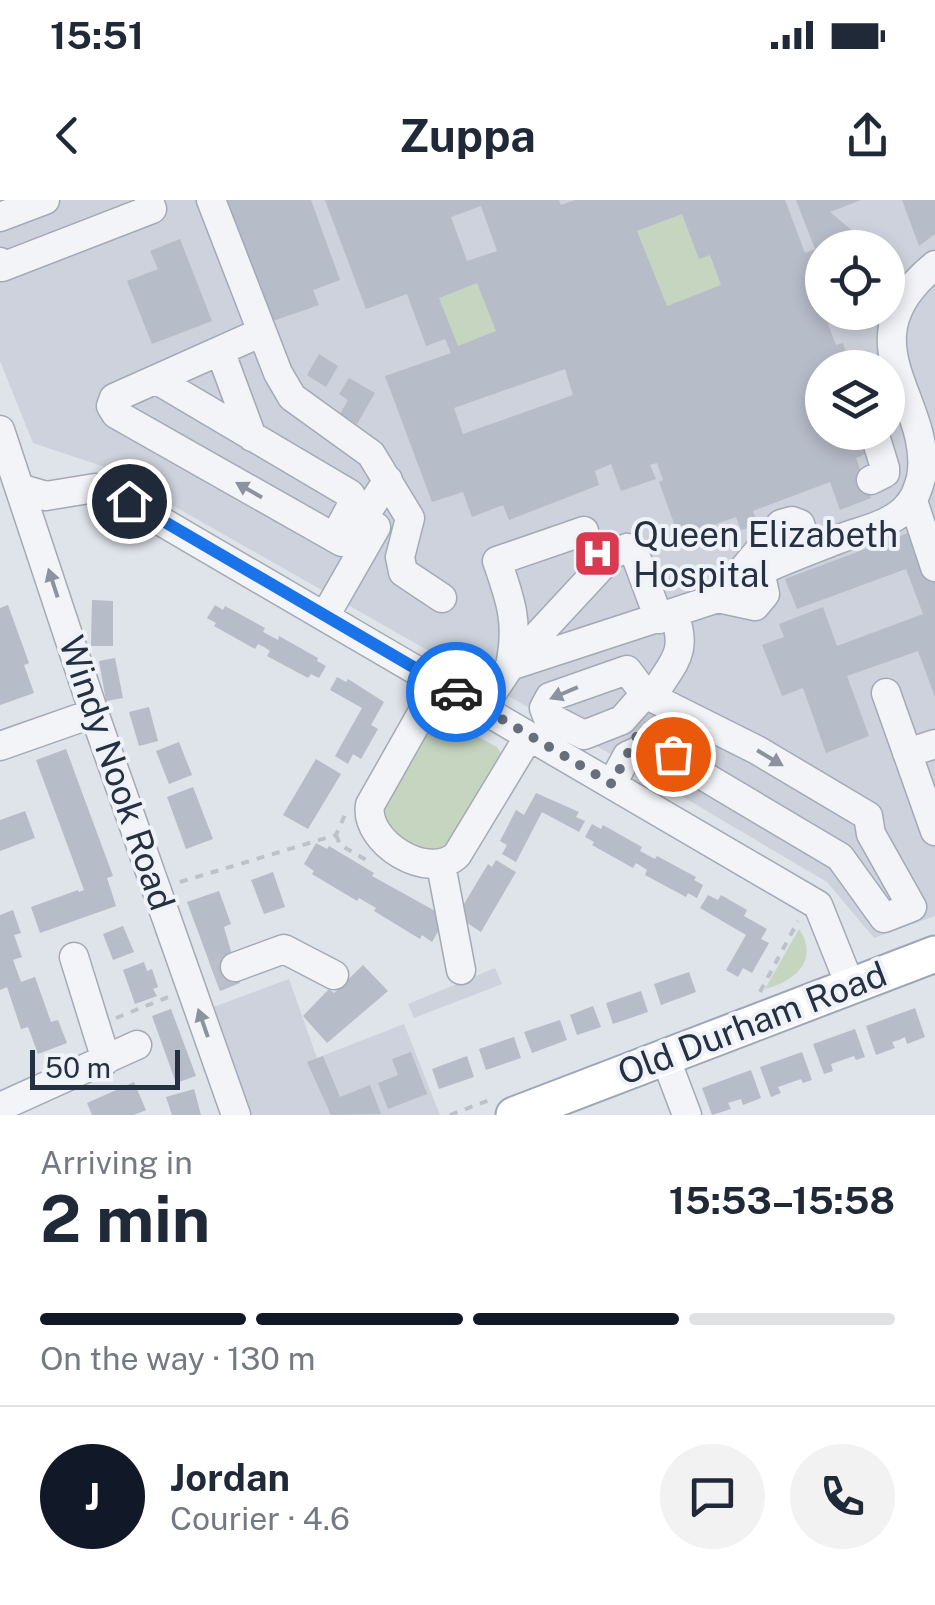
<!DOCTYPE html>
<meta charset="utf-8">
<style>
body{margin:0;font-family:"Public Sans",sans-serif;background:#f2f2f3;color:#1f2937;height:100vh;display:flex;flex-direction:column;font-size:38px;white-space:nowrap}
*{box-sizing:border-box;margin:0}
p{font-size:32px;color:#747a83}
.icon{flex:none;width:55px;height:55px;fill:none;stroke:currentColor;stroke-width:2;stroke-linecap:round;stroke-linejoin:round}
.map{position:relative;height:915px;overflow:hidden}
.side{display:flex;flex-direction:column;background:#fff;flex:1}
.side>*{flex:none}
.controls{position:absolute;left:805px;top:30px;display:grid;gap:20px}
.controls a{display:grid;place-items:center;width:100px;height:100px;border-radius:50%;background:#fff;box-shadow:0 5px 15px #0003;font-size:50px}
.scale{position:absolute;left:30px;bottom:25px;width:150px;box-sizing:border-box;padding-left:10px;border:5px solid #263043;border-top:0;font-size:28px;line-height:35px;white-space:nowrap;color:#263043;-webkit-text-stroke:8px #eff2f7;paint-order:stroke}
.pin{position:absolute;display:grid;place-items:center;width:85px;height:85px;color:#fff;margin:-42px;border:5px solid #fff;border-radius:50%;box-shadow:0 2px 10px #0007}
.courier{position:absolute;display:grid;place-items:center;width:100px;height:100px;margin:-50px;border:8px solid #1a73e8;border-radius:50%;background:#fff;color:#222;box-shadow:0 2px 12px #0007}
.summary em{font-style:normal;font-weight:700}
.summary div{display:flex;flex-direction:column-reverse}
.summary{display:flex;align-items:center;justify-content:space-between;height:170px;padding:0 40px}
h1{font-size:65px;font-weight:700;line-height:75px}
.bar{display:grid;grid-template-columns:repeat(4,1fr);gap:15px 10px;align-content:center;height:120px;padding:0 40px}
.bar i{height:12px;border-radius:8px;background:#e0e1e3}
.bar .on{background:#111827}
.bar p{grid-column:span 4}
.line{display:flex;align-items:center;gap:25px;padding:0 40px;border-top:2px solid #e0e1e3}
.line div{flex:1}
.round{display:grid;place-items:center;flex:none;width:105px;height:105px;border-radius:52px;background:#f2f2f3}
.status{display:flex;justify-content:space-between;align-items:center;height:70px;padding:0 50px;background:#fff;direction:ltr}
.status svg{height:28px;fill:currentColor}
header{display:flex;justify-content:space-between;align-items:center;height:130px;padding:0 40px;background:#fff;font-size:45px;font-weight:700}
.map>svg:first-child{display:block}
.built{fill:#cdd2dc;fill-rule:evenodd}
.green{fill:#c5d5c0}
.building{fill:#b6bcc8;fill-rule:evenodd}
.lines{fill:none;stroke-linecap:round;stroke-linejoin:round}
.minor-tunnel{stroke:#babfc9;stroke-width:28;stroke-dasharray:28 14;stroke-linecap:butt}
.minor-casing{stroke:#a4aab5;stroke-width:31}
.major-casing{stroke:#9da7b7;stroke-width:39}
.path{stroke:#bdc1c9;stroke-width:4;stroke-dasharray:8 8;stroke-linecap:butt}
.minor{stroke:#f2f4f8;stroke-width:28}
.major{stroke:#fff;stroke-width:35}
.oneway{fill:#8c929e}
.done{stroke:#676f7d;stroke-width:10;stroke-dasharray:0 18}
.route{stroke:#1a73e8;stroke-width:12}
.labels{text-anchor:middle;dominant-baseline:central;stroke-width:8;stroke-linejoin:round;paint-order:stroke}
.poi-label{font-size:35px;fill:#263043;stroke:#eff2f7;text-anchor:start}
.street-label{font-size:35px;fill:#263043;stroke:#eff2f7}
</style>
<div class="status"><b>15:51</b><svg viewBox="0 0 49 12"><path d="M0 12V9h3v3zM5 12V6h3v6zM10 12V3h3v9zM15 12V0h3v12zM26 1h20v11H26zM47 4h2v5h-2z"/></svg></div>
<header><svg class="icon" aria-label="back" viewBox="0 0 24 24"><path d="M15 5l-7 7 7 7"/></svg>Zuppa<svg class="icon" aria-label="share" viewBox="0 0 24 24"><path d="M12 15V3M7 8l5-5 5 5M5 13v7h14v-7"/></svg></header>
<div class="map">
<svg width="935" height="915" viewBox="0 0 935 915">
<rect width="100%" height="100%" fill="#dfe3ea"/>
<path class="built" d="M 0,0 L 935,0 L 935,716 L 874,738 L 827,682 L 600,548 L 105,267 L 33,243 L 0,161 ZM 822,48 L 888,48 L 888,112 L 822,112 ZM 822,168 L 888,168 L 888,232 L 822,232 Z
M 495,768 L 502,784 L 414,818 L 408,804 Z
M 289,779 L 317,858 L 404,824 L 440,915 L 248,915 L 208,809 Z"/>
<path class="green" d="M 682,14 L 699,58 L 710,55 L 721,85 L 667,106 L 637,31 Z
M 477,83 L 496,131 L 458,146 L 439,98 Z
M 439,516 L 497,547 L 503,557 L 439,658 L 382,632 L 379,602 L 432,517 Z
M 799,729 C 820,760 795,781 765,789 Z"/>
<path class="building" d="M 227,0 L 311,0 L 340,80 L 313,90 L 319,105 L 273,121 Z
M 325,0 L 559,0 L 561,5 L 575,0 L 785,0 L 805,53 L 815,49 L 796,0 L 861,0 L 830,12 L 860,37 L 865,48 L 822,48 L 822,76 L 811,80 L 836,145 L 843,143 L 851,168 L 822,168 L 822,232 L 865,232 L 872,251 L 856,258 L 871,298 L 840,310 L 830,282 L 753,311 L 758,325 L 741,330 L 736,317 L 685,335 L 680,324 L 675,326 L 659,282 L 663,280 L 657,263 L 650,265 L 656,279 L 621,291 L 611,264 L 595,271 L 599,285 L 509,320 L 503,305 L 472,317 L 463,292 L 432,302 L 385,176 L 451,153 L 445,139 L 426,146 L 407,94 L 366,109 ZM 481,6 L 497,51 L 467,61 L 451,17 ZM 682,14 L 699,59 L 710,55 L 721,85 L 667,106 L 637,31 ZM 477,83 L 496,131 L 458,146 L 439,98 ZM 565,169 L 573,195 L 463,234 L 454,208 Z
M 902,0 L 935,0 L 935,34 L 919,46 Z
M 180,39 L 212,121 L 152,144 L 127,81 L 158,69 L 150,51 Z
M 319,154 L 338,166 L 326,187 L 307,175 Z
M 349,178 L 375,193 L 357,224 L 340,214 L 348,200 L 339,194 Z
M 916,330 L 935,381 L 935,497 L 918,451 L 847,476 L 869,536 L 826,553 L 803,488 L 782,496 L 762,445 L 784,437 L 779,424 L 823,407 L 837,446 L 923,414 L 906,369 L 797,409 L 785,379 Z
M 92,400 L 113,401 L 113,446 L 91,446 Z
M 8,405 L 29,463 L 24,465 L 34,493 L 0,505 L 0,408 Z
M 215,405 L 223,410 L 225,406 L 265,428 L 263,432 L 278,440 L 279,436 L 318,458 L 317,461 L 326,466 L 319,478 L 311,474 L 308,478 L 267,456 L 270,451 L 264,447 L 258,444 L 255,449 L 214,426 L 216,423 L 207,418 Z
M 115,458 L 123,498 L 106,501 L 99,461 Z
M 337,477 L 346,482 L 348,479 L 384,502 L 371,525 L 378,529 L 361,559 L 353,554 L 348,564 L 335,556 L 362,508 L 330,490 Z
M 149,507 L 158,541 L 139,546 L 129,512 Z
M 179,542 L 192,575 L 169,584 L 156,551 Z
M 66,549 L 113,676 L 107,678 L 116,706 L 40,733 L 31,707 L 78,690 L 79,692 L 84,690 L 36,560 Z
M 316,559 L 341,574 L 308,629 L 283,615 Z
M 193,587 L 213,639 L 186,649 L 167,597 Z
M 536,593 L 579,612 L 576,617 L 585,621 L 579,632 L 542,612 L 516,662 L 502,654 L 507,645 L 500,641 L 516,610 L 524,615 Z
M 25,611 L 35,638 L 0,651 L 0,620 Z
M 592,624 L 601,629 L 603,625 L 642,647 L 640,651 L 655,659 L 657,656 L 696,677 L 694,680 L 703,685 L 697,698 L 688,693 L 686,697 L 645,675 L 647,670 L 636,663 L 633,668 L 592,645 L 594,642 L 585,637 Z
M 316,643 L 327,649 L 329,646 L 374,673 L 372,676 L 437,712 L 435,714 L 445,720 L 432,742 L 422,735 L 420,739 L 374,711 L 376,708 L 359,698 L 357,701 L 312,674 L 314,671 L 304,664 Z
M 496,660 L 516,672 L 481,732 L 461,719 L 465,712 L 461,709 L 488,664 L 492,667 Z
M 273,672 L 285,707 L 264,714 L 251,680 Z
M 219,691 L 231,724 L 224,727 L 240,783 L 220,791 L 187,702 Z
M 708,695 L 718,700 L 721,695 L 747,710 L 744,716 L 767,729 L 761,739 L 769,743 L 752,773 L 743,768 L 738,777 L 726,770 L 746,735 L 700,708 Z
M 13,710 L 21,733 L 14,735 L 22,757 L 13,760 L 21,782 L 35,777 L 51,822 L 58,820 L 67,843 L 38,854 L 28,827 L 21,829 L 7,787 L 0,790 L 0,715 Z
M 123,726 L 134,752 L 113,760 L 103,734 Z
M 144,762 L 147,771 L 152,769 L 158,787 L 153,789 L 157,796 L 135,804 L 123,770 Z
M 363,765 L 388,791 L 327,843 L 303,816 L 329,789 L 334,793 Z
M 689,772 L 696,792 L 661,805 L 654,784 Z
M 641,791 L 648,812 L 613,824 L 606,803 Z
M 593,806 L 601,827 L 577,835 L 570,815 Z
M 915,808 L 925,837 L 907,844 L 905,837 L 899,840 L 892,842 L 895,848 L 876,855 L 866,826 Z
M 171,809 L 196,876 L 176,883 L 152,816 Z
M 560,820 L 567,840 L 532,853 L 524,832 Z
M 855,829 L 865,857 L 856,860 L 854,856 L 831,864 L 833,871 L 824,874 L 813,844 Z
M 514,837 L 521,858 L 486,870 L 479,849 Z
M 411,852 L 427,894 L 388,909 L 378,883 L 398,875 L 392,859 Z
M 802,852 L 812,880 L 803,883 L 801,879 L 778,887 L 781,893 L 771,897 L 760,867 Z
M 323,856 L 340,897 L 370,885 L 381,914 L 331,915 L 307,862 Z
M 467,856 L 474,877 L 439,889 L 432,869 Z
M 751,870 L 761,898 L 743,905 L 741,899 L 728,903 L 731,909 L 712,915 L 702,888 Z
M 134,882 L 146,910 L 134,915 L 92,915 L 87,903 Z
M 194,889 L 201,915 L 172,915 L 166,897 Z"/>
<g class="lines">
<path class="minor-tunnel" d="M 214,775 L 235,767"/>
<defs>
<path id="minor" d="M 211,0 L 278,173 L 292,197 L 371,254 L 410,318 L 400,357 L 403,372 L 442,398
M 0,17 L 45,0
M 0,62 L 2,67 L 152,9 L 149,0
M 262,132 L 114,198 L 111,206 L 116,214 L 342,342 L 348,341 L 388,280
M 225,164 L 252,237
M 157,180 L 350,294 L 354,301 L 337,333
M 0,230 L 94,513 L 236,915
M 871,280 L 885,273 L 885,268 L 874,232
M 22,289 L 46,296 L 95,288 L 111,292 L 818,705 L 850,785
M 913,301 L 935,367
M 732,383 L 781,324 L 792,321 L 800,324 L 809,350
M 325,416 L 376,327
M 511,464 L 613,354 L 627,348 L 635,354 L 659,419
M 510,466 C 519,423 511,401 497,361 L 584,331
M 439,483 L 370,605 C 364,642 428,682 457,655 L 529,536
M 886,493 L 935,631
M 653,497 C 669,464 690,457 674,414
M 482,508 L 510,466 L 718,398 L 755,406 L 765,394 L 760,371 C 786,359 813,349 839,339 C 860,331 886,326 903,311 C 914,301 917,292 921,278 C 935,201 839,143 935,65
M 0,546 L 94,513
M 907,553 L 935,544
M 612,584 L 627,556 L 647,547 L 675,559 L 840,657 L 884,718 L 912,707 L 871,634 L 868,616 L 757,550 L 645,494 L 627,470 L 550,497 L 544,508 L 547,516 L 584,535 L 622,520 L 645,494
M 441,665 L 461,770
M 74,757 L 106,860
M 235,767 L 284,749 L 334,775
M 665,857 L 687,915
M 0,907 L 137,845"/>
<path id="major" d="M 514,915 L 935,754"/>
</defs>
<use href="#minor" class="minor-casing"/>
<use href="#major" class="major-casing"/>
<path class="path" d="M 336,635 L 340,645 L 370,662
M 180,682 L 336,635 L 347,610
M 760,792 L 798,721
M 116,818 L 168,797
M 450,915 L 492,899"/>
<use href="#minor" class="minor"/>
<use href="#major" class="major"/>
</g>
<defs><path id="oneway-solid" d="M-6-.8H1V-3.2L6.5 0L1 3.2V.8H-6Z" transform="scale(2.5)"/></defs>
<g class="oneway">
<use href="#oneway-solid" transform="translate(249 290) rotate(-150)"/>
<use href="#oneway-solid" transform="translate(53 383) rotate(-108)"/>
<use href="#oneway-solid" transform="translate(564 493) rotate(157)"/>
<use href="#oneway-solid" transform="translate(770 558) rotate(31)"/>
<use href="#oneway-solid" transform="translate(203 823) rotate(-109)"/>
</g>
<g class="lines">
<path class="done" d="M 456,492 L 612,584 L 638,534 C 649,531 669,537 676,547 L 673,554"/>
<path class="route" d="M 129,301 L 456,492"/>
</g>
<defs>
<symbol id="hospital-square" viewBox="-11 -11 22 22"><rect x="-9" y="-9" width="18" height="18" rx="4" fill="#da3950" stroke="#eff2f7"/><path d="M-5-5h3v3.5h4V-5h3V5h-3V1.5h-4V5h-3Z" fill="#fff"/></symbol>
</defs>
<g fill-rule="evenodd">
<use href="#hospital-square" x="570" y="326" width="55" height="55"/>
</g>
<g class="labels">
<g class="poi-label">
<text x="633" y="334">Queen Elizabeth<tspan x="633" dy="40">Hospital</tspan></text>
</g>
<g class="street-label">
<text transform="translate(117 573) rotate(71)">Windy Nook Road</text>
<text transform="translate(752 823) rotate(-21)">Old Durham Road</text>
</g>
</g>
</svg>
<div class="controls">
<a><svg class="icon" aria-label="locate" viewBox="0 0 24 24"><circle cx="12" cy="12" r="6"/><path d="M12 2v4M12 18v4M2 12h4M18 12h4"/></svg></a>
<a><svg class="icon" aria-label="layers" viewBox="0 0 24 24"><path d="M12 4l9 5-9 5-9-5zM3 14l9 5 9-5"/></svg></a>
</div>
<div class="scale">50 m</div>
<div class="pin" style="left:673px;top:554px;background:#ea580c"><svg class="icon" aria-label="bag" viewBox="0 0 24 24"><path d="M5 8h14l-1 12H6zM9 8a3 3 0 0 1 6 0"/></svg></div>
<div class="pin" style="left:129px;top:301px;background:#1f2937"><svg class="icon" aria-label="home" viewBox="0 0 24 24"><path d="M3 11l9-7 9 7M6 9v11h12V9"/></svg></div>
<div class="courier" style="left:456px;top:492px"><svg class="icon" aria-label="car" viewBox="0 0 24 24"><path d="M5 17H2v-5l4-1 3-4h7l3 4 3 1v5h-3M9 17h6M6 11h13"/><circle cx="7" cy="17" r="2"/><circle cx="17" cy="17" r="2"/></svg></div>
</div>
<section class="side">
<div class="summary"><div><h1>2 min</h1><p>Arriving in</p></div><em>15:53–15:58</em></div>
<div class="bar"><i class="on"></i><i class="on"></i><i class="on"></i><i></i><p>On the way · 130 m</p></div>
<div class="line" style="height:180px"><b class="round" style="background:#111827;color:#fff">J</b><div><b>Jordan</b><p>Courier · 4.6</p></div><a class="round"><svg class="icon" aria-label="chat" viewBox="0 0 24 24"><path d="M4 5h16v11H9l-5 4z"/></svg></a><a class="round"><svg class="icon" aria-label="phone" viewBox="0 0 24 24"><path d="M5 4h4l2 5-3 2q2 4 5 5l2-3 5 2v4C11 20 4 13 5 4z"/></svg></a></div>
</section>
